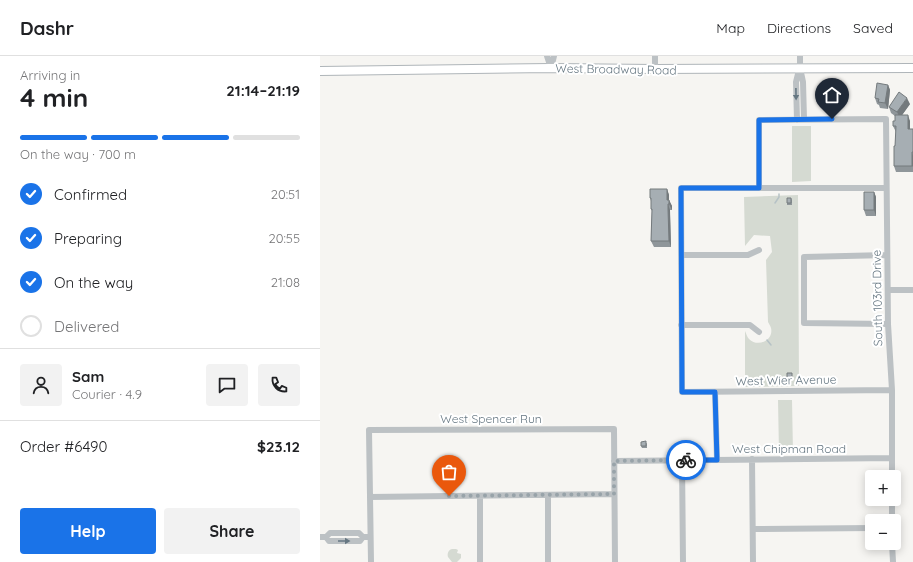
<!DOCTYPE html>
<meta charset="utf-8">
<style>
body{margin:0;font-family:Quicksand,sans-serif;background:#f2f2f2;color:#202124;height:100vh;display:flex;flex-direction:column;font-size:15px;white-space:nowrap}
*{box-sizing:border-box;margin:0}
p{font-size:13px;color:#757577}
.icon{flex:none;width:22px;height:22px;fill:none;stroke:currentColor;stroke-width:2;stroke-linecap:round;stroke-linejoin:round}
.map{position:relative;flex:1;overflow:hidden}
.panel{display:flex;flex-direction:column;background:#fff;width:320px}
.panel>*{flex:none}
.tools{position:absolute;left:545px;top:414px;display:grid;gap:8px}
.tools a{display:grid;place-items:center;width:36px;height:36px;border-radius:4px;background:#fff;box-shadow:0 2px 10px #0003;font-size:20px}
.pin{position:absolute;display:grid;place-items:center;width:34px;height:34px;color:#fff;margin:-41px -17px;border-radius:50% 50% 50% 0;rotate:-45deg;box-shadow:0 0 4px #0007}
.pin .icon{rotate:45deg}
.courier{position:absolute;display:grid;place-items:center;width:40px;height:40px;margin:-20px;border:3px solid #1a73e8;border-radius:50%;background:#fff;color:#222;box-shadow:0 1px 5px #0007}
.headline em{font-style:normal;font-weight:800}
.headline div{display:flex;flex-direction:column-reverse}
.headline{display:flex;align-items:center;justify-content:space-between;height:68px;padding:0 20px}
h1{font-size:26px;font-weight:800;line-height:30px}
.bar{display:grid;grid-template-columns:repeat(4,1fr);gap:6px 4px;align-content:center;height:48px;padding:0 20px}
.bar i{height:5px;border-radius:3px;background:#e0e0e0}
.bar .on{background:#1a73e8}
.bar p{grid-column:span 4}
.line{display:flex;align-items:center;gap:10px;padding:0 20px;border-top:1px solid #e0e0e0}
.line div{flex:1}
.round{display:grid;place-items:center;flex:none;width:42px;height:42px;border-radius:4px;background:#f2f2f2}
ol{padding:0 20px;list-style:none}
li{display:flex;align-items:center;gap:12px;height:44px}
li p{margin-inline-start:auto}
li .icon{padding:4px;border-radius:50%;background:#1a73e8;color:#fff;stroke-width:4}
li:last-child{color:#757577}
li i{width:22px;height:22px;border:2px solid #e0e0e0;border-radius:50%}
.primary-button{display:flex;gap:8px;margin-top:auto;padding:8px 20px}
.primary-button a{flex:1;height:46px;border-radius:4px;background:#1a73e8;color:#fff;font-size:16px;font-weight:800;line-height:46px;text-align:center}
.primary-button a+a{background:#f2f2f2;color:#202124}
header{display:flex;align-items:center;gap:24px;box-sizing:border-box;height:56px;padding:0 20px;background:#fff;border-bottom:1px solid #e0e0e0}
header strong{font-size:19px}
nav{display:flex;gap:22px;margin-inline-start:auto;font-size:14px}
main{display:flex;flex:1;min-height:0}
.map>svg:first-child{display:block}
.green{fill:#d5dad2}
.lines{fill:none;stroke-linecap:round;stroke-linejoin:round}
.stream{stroke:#b6c2c6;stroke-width:1.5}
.secondary-casing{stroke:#afb5b9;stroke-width:10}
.street{stroke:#bcc1c4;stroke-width:6}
.secondary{stroke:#fff;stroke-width:8}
.wall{fill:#8f969a}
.shaded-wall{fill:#747a7d}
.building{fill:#a6aeb3;stroke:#747a7d}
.oneway{fill:#667782}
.done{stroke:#98a3a9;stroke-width:4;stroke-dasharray:0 7.2}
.route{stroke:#1a73e8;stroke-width:5}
.labels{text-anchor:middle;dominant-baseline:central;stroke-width:4;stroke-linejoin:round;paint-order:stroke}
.street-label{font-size:12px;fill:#667782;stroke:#fff}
</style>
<header>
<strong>Dashr</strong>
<nav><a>Map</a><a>Directions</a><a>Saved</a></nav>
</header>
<main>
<section class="panel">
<div class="headline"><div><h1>4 min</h1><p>Arriving in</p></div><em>21:14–21:19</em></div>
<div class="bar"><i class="on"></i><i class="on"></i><i class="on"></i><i></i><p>On the way · 700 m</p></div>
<ol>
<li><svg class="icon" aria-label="check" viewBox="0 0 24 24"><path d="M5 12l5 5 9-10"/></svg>Confirmed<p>20:51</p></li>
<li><svg class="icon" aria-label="check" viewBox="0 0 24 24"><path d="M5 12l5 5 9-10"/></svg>Preparing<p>20:55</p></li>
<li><svg class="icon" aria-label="check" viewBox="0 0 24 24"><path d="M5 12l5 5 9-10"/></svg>On the way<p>21:08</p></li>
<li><i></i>Delivered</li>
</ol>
<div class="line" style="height:72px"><a class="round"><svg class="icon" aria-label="person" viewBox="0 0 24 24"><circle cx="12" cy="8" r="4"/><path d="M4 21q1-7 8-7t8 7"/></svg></a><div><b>Sam</b><p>Courier · 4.9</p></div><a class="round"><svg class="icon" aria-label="chat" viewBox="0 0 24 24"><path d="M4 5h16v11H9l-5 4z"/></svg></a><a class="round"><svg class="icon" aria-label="phone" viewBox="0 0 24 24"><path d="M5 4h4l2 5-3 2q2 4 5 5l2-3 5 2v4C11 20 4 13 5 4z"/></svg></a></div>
<div class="line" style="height:52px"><div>Order #6490</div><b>$23.12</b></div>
<div class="primary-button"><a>Help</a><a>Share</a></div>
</section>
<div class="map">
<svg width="593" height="506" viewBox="0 0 593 506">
<rect width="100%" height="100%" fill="#f6f5f2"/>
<path class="green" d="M 472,70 L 491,70 L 491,125 L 472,126 Z
M 478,139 L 479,330 L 425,331 L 425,275 C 426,277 427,281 429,283 C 438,292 454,284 451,272 C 450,269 449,268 448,266 L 446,204 L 452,196 L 450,180 L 434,179 L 425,190 L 424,141 Z
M 458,344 L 472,344 L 473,397 L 459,397 Z
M 132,493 L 136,493 L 138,494 L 137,497 L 141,498 L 141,502 L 137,506 L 132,506 L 128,501 C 127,498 128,494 132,493 Z"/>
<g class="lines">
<path class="stream" d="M 455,147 L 459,141 L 459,138
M 447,284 L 451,289"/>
<defs>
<path id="secondary" d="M 0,15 L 231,12 L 335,13 L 593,12"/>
</defs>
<use href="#secondary" class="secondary-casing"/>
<path class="street" d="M 227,0 L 231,12
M 335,0 L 335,13
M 480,0 L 480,12 L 483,26 L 484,63
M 231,12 L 234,0
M 477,64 L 476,26 L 479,14
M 439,132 L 439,64 L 566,63 L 568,268 L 572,334 L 572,421
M 566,132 L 361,132 L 362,336 L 572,334
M 362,199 L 428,199 L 439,194
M 567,199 L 484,201 L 484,267 L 568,268
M 568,234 L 593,234
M 361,269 L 430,269 L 439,276
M 395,336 L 397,404
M 432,403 L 433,506
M 362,404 L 363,506
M 294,405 L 572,402
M 228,439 L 228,506
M 160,440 L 160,506
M 50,441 L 294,438
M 572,465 L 572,443
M 433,473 L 552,472
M 0,481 L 6,481 L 9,485 L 40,485 L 43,481 L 50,481
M 6,481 L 10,477 L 39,477 L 43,481
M 572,487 L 573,506
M 51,506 L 49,374 L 294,373 L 295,506"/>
<use href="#secondary" class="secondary"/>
</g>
<path class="wall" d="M 568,29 L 570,34 L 568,53 L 560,52 L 559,49 L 557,48 L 555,42 Z
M 590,48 L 582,59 L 590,65 L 590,73 L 593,73 L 593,116 L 576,116 L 574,110 L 576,76 L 573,70 L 575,65 L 575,60 L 571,57 L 569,51 Z
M 347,133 L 349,139 L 349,144 L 352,150 L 352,154 L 350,154 L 350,159 L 351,191 L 334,191 L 331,185 L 332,155 L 331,153 L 331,145 L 330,142 Z
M 554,136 L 556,141 L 556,160 L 546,160 L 544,154 Z
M 471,142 L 472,144 L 472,149 L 467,149 L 467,147 Z
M 472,319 L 472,324 L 468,324 L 467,322 Z
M 327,387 L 327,392 L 322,392 L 321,390 Z"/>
<path class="shaded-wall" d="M 568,29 L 570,34 L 568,53 L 565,47 Z
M 587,42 L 590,48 L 580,62 L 577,56 Z
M 588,59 L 590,65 L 590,79 L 588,73 Z
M 592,96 L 593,100 L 593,111 L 592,110 Z
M 347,133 L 349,139 L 349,148 L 347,144 Z
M 554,136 L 556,141 L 556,160 L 554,154 Z
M 349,144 L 352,150 L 352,154 L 349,148 Z
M 348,148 L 350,154 L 351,191 L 349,185 Z"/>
<path class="building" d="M 557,27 L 568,29 L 565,47 L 558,46 L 559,43 L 555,42 Z
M 579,36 L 587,42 L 577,56 L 569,51 Z
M 575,59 L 588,59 L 588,73 L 593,73 L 593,96 L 592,96 L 592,110 L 574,110 L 574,90 L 575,90 L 576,70 L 573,70 L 573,65 L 575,65 Z
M 330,133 L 347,133 L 347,144 L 349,144 L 349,148 L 348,148 L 348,153 L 349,185 L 331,185 L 332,153 L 331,153 L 331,142 L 330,142 Z
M 544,136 L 554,136 L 554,154 L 544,154 Z
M 467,142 L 471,142 L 471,147 L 467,147 Z
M 467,317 L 472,317 L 472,322 L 467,322 Z
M 326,385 L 326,390 L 321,390 L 321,386 Z"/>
<defs><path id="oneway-solid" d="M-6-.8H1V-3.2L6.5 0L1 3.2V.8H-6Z"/></defs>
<g class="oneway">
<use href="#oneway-solid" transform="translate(476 38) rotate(89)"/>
<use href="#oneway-solid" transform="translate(24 485)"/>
</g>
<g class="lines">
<path class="done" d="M 129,440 L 294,438 L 294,405 L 366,404"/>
<path class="route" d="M 366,404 L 397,404 L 395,336 L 362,336 L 361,132 L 439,132 L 439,64 L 512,63"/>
</g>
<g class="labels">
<g class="street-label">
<text transform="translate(296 13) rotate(1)">West Broadway Road</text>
<text transform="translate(557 242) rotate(-91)">South 103rd Drive</text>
<text transform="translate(466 324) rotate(-1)">West Wier Avenue</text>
<text x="171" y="362">West Spencer Run</text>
<text x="469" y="392">West Chipman Road</text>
</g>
</g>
</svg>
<div class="tools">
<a>+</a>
<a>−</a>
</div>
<div class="pin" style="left:129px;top:440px;background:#ea580c"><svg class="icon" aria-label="bag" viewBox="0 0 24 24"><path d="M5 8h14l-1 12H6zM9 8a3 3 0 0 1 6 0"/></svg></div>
<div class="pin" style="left:512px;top:63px;background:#1f2937"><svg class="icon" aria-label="home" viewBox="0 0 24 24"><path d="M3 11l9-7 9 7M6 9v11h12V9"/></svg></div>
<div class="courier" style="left:366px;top:404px"><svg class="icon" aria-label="bike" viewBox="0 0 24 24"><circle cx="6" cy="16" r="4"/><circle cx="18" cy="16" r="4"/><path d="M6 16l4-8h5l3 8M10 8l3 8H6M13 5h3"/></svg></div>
</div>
</main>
